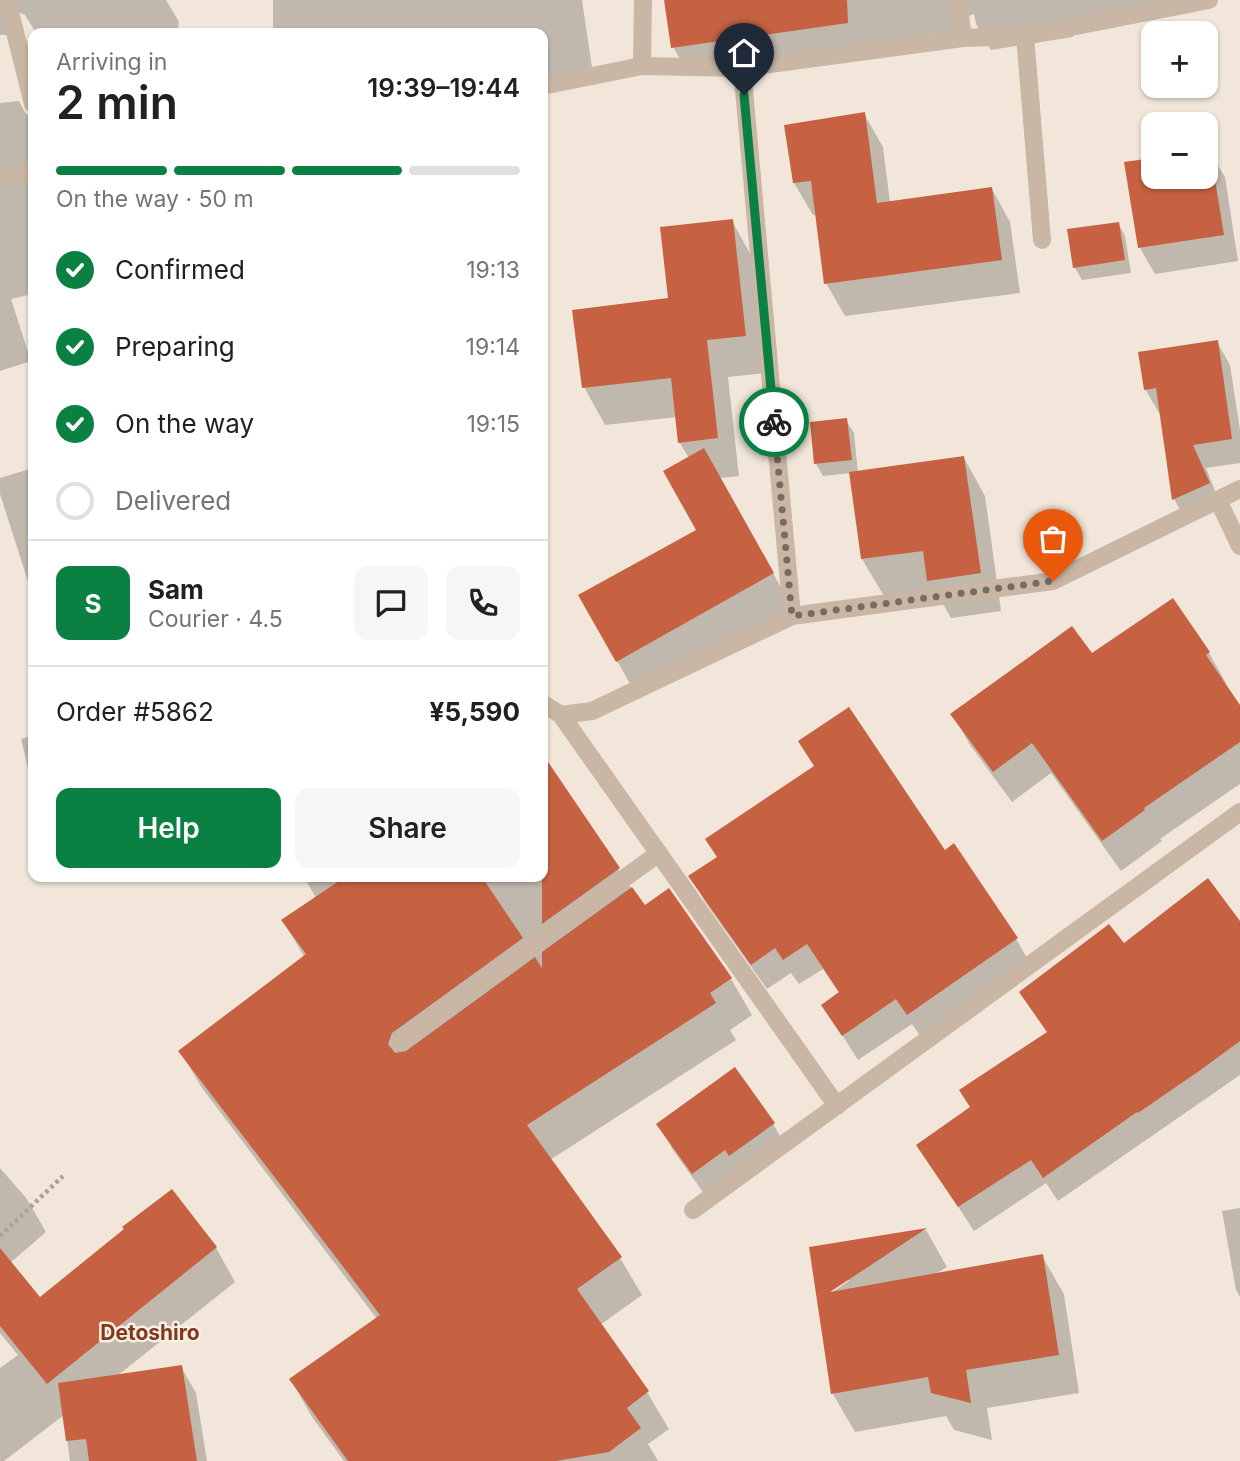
<!DOCTYPE html>
<meta charset="utf-8">
<style>
body{margin:0;font-family:Inter,sans-serif;background:#f6f6f6;color:#202124;height:100vh;display:flex;flex-direction:column;font-size:26px;white-space:nowrap}
*{box-sizing:border-box;margin:0}
p{font-size:23px;color:#757577}
.icon{flex:none;width:38px;height:38px;fill:none;stroke:currentColor;stroke-width:2;stroke-linecap:round;stroke-linejoin:round}
.map{position:relative;flex:1;overflow:hidden}
.drawer{position:absolute;left:28px;top:28px;width:520px;height:854px;display:flex;flex-direction:column;background:#fff;border-radius:14px;box-shadow:0 2px 5px #0004}
.drawer>*{flex:none}
.buttons{position:absolute;left:1141px;top:21px;display:grid;gap:14px}
.buttons a{display:grid;place-items:center;width:77px;height:77px;border-radius:14px;background:#fff;box-shadow:0 2px 5px #0004;font-size:35px}
.pin{position:absolute;display:grid;place-items:center;width:60px;height:60px;color:#fff;margin:-72px -30px;border-radius:50% 50% 50% 0;rotate:-45deg;box-shadow:0 0 7px #0007}
.pin .icon{rotate:45deg}
.courier{position:absolute;display:grid;place-items:center;width:70px;height:70px;margin:-35px;border:5px solid #0b8043;border-radius:50%;background:#fff;color:#222;box-shadow:0 2px 9px #0007}
.headline em{font-style:normal;font-weight:600}
.headline div{display:flex;flex-direction:column-reverse}
.headline{display:flex;align-items:center;justify-content:space-between;height:119px;padding:0 28px}
h1{font-size:46px;font-weight:600;line-height:52px}
.bar{display:grid;grid-template-columns:repeat(4,1fr);gap:10px 7px;align-content:center;height:84px;padding:0 28px}
.bar i{height:9px;border-radius:5px;background:#e0e0e0}
.bar .current{background:#0b8043}
.bar p{grid-column:span 4}
.line{display:flex;align-items:center;gap:18px;padding:0 28px;border-top:2px solid #e0e0e0}
.line div{flex:1}
.round{display:grid;place-items:center;flex:none;width:74px;height:74px;border-radius:14px;background:#f6f6f6}
ol{padding:0 28px;list-style:none}
li{display:flex;align-items:center;gap:21px;height:77px}
li p{margin-inline-start:auto}
li .icon{padding:7px;border-radius:50%;background:#0b8043;color:#fff;stroke-width:4}
li:last-child{color:#757577}
li i{width:38px;height:38px;border:4px solid #e0e0e0;border-radius:50%}
.primary-button{display:flex;gap:14px;margin-top:auto;padding:14px 28px}
.primary-button a{flex:1;height:80px;border-radius:14px;background:#0b8043;color:#fff;font-size:28px;font-weight:600;line-height:80px;text-align:center}
.primary-button a+a{background:#f6f6f6;color:#202124}
.map>svg:first-child{display:block}
.shadow{fill:#0003;fill-rule:evenodd}
.building{fill:#c66242}
.lines{fill:none;stroke-linecap:round;stroke-linejoin:round}
.path{stroke:#b5a08f;stroke-width:4.5;stroke-dasharray:3.5 3.5;stroke-linecap:butt}
.minor{stroke:#c9b6a5;stroke-width:18}
.done{stroke:#776c65;stroke-width:7;stroke-dasharray:0 12.6}
.route{stroke:#0b8043;stroke-width:9}
.labels{text-anchor:middle;dominant-baseline:central;stroke-width:5;stroke-linejoin:round;paint-order:stroke}
.quarter-label{font-size:21px;font-weight:bold;fill:#84371f;stroke:#f9f0e5}
</style>
<div class="map">
<svg width="1240" height="1461" viewBox="0 0 1240 1461">
<rect width="100%" height="100%" fill="#f1e6d9"/>
<path class="shadow" d="M 0,0 L 166,0 L 179,22 L 177,33 L 36,33 L 25,15 L 20,13 L 12,17 L 11,35 L 0,35 Z
M 273,0 L 582,0 L 594,81 L 542,87 L 542,33 L 273,33 Z
M 666,0 L 1211,0 L 1072,30 L 1073,37 L 991,50 L 976,24 L 974,14 L 966,17 L 962,40 L 688,73 L 673,47 Z
M 19,101 L 26,114 L 33,116 L 33,294 L 11,299 L 31,361 L 0,371 L 0,103 Z
M 864,114 L 883,147 L 890,203 L 992,189 L 1010,222 L 1020,293 L 845,316 L 826,283 L 817,215 L 813,215 L 794,183 L 786,126 Z
M 1206,151 L 1209,151 L 1225,177 L 1238,261 L 1155,274 L 1140,248 L 1126,164 L 1153,160 L 1153,177 L 1206,177 Z
M 732,221 L 753,259 L 767,373 L 728,377 L 739,476 L 720,478 L 794,611 L 639,699 L 617,661 L 698,531 L 689,458 L 680,443 L 677,417 L 605,425 L 584,387 L 670,300 Z
M 1118,223 L 1125,236 L 1131,273 L 1082,280 L 1075,268 Z
M 1217,342 L 1230,365 L 1240,430 L 1240,463 L 1206,468 L 1222,508 L 1188,523 L 1174,499 L 1161,413 L 1159,413 L 1145,389 Z
M 846,420 L 854,433 L 858,473 L 964,458 L 985,496 L 1001,611 L 951,618 L 935,590 L 884,596 L 862,559 L 851,473 L 823,476 L 816,464 Z
M 33,468 L 33,597 L 0,494 L 0,478 Z
M 1209,653 L 1226,683 L 1224,685 L 1240,708 L 1240,784 L 1160,839 L 1162,841 L 1121,871 L 1051,773 L 1012,802 L 970,745 L 953,715 L 1092,655 Z
M 33,735 L 33,789 L 21,739 Z
M 800,742 L 944,852 L 1016,939 L 1031,965 L 923,1040 L 912,1024 L 858,1060 L 823,1005 L 839,993 L 823,969 L 799,984 L 791,973 L 767,989 L 705,902 L 691,876 L 718,858 L 815,767 Z
M 618,869 L 644,907 L 731,979 L 752,1015 L 730,1030 L 736,1040 L 550,1160 L 620,1258 L 642,1295 L 600,1325 L 647,1392 L 669,1429 L 648,1444 L 658,1461 L 344,1461 L 312,1417 L 291,1380 L 377,1319 L 202,1088 L 180,1051 L 305,958 L 283,921 L 316,898 L 304,877 L 542,877 Z
M 1240,924 L 1240,1075 L 1058,1201 L 1046,1183 L 974,1231 L 918,1145 L 972,1108 L 1048,1034 L 1022,993 L 1123,946 Z
M 658,1124 L 773,1124 L 788,1150 L 708,1199 L 673,1150 Z
M 0,1168 L 27,1199 L 46,1232 L 10,1263 L 39,1299 L 172,1191 L 216,1248 L 235,1282 L 117,1376 L 181,1367 L 196,1393 L 207,1461 L 70,1461 L 64,1415 L 4,1461 L 0,1461 L 0,1368 L 18,1355 L 0,1333 Z
M 1240,1208 L 1240,1297 L 1236,1290 L 1222,1211 Z
M 926,1230 L 947,1267 L 934,1275 L 1042,1256 L 1064,1294 L 1079,1393 L 987,1408 L 992,1440 L 954,1430 L 946,1416 L 855,1432 L 833,1394 L 811,1248 ZM 847,1278 L 849,1281 L 831,1293 L 831,1289 Z"/>
<path class="building" d="M 664,0 L 847,0 L 848,23 L 671,48 Z
M 865,112 L 877,203 L 992,187 L 1002,260 L 824,284 L 811,181 L 793,183 L 784,125 Z
M 1210,149 L 1224,235 L 1138,248 L 1124,162 L 1153,158 L 1153,177 L 1206,177 L 1206,150 Z
M 733,219 L 746,336 L 707,340 L 718,438 L 678,443 L 671,378 L 582,388 L 572,310 L 668,298 L 660,227 Z
M 1119,222 L 1125,260 L 1073,268 L 1067,229 Z
M 1218,340 L 1232,439 L 1193,445 L 1210,483 L 1172,500 L 1156,388 L 1144,390 L 1138,352 Z
M 847,418 L 852,460 L 814,464 L 810,422 Z
M 704,448 L 774,573 L 616,662 L 578,595 L 696,530 L 663,471 Z
M 964,456 L 981,573 L 927,581 L 923,551 L 861,559 L 849,472 Z
M 1173,598 L 1210,652 L 1206,655 L 1240,705 L 1240,742 L 1144,808 L 1145,810 L 1102,841 L 1032,743 L 993,772 L 950,714 L 1072,626 L 1092,653 Z
M 849,707 L 945,850 L 954,843 L 1018,938 L 907,1015 L 896,999 L 842,1036 L 821,1005 L 839,992 L 807,944 L 783,960 L 775,948 L 751,965 L 688,876 L 717,857 L 705,839 L 814,766 L 798,741 Z
M 542,753 L 620,868 L 542,924 Z
M 345,877 L 482,877 L 523,938 L 392,1033 L 388,1044 L 395,1053 L 406,1051 L 535,957 L 542,968 L 542,952 L 632,887 L 645,905 L 669,888 L 732,978 L 710,993 L 716,1003 L 527,1125 L 622,1257 L 577,1289 L 649,1391 L 627,1408 L 641,1428 L 609,1452 L 556,1461 L 348,1461 L 289,1379 L 380,1315 L 178,1051 L 306,954 L 281,920 Z
M 1208,878 L 1240,921 L 1240,1041 L 1202,1069 L 1138,1113 L 1137,1112 L 1043,1178 L 1031,1160 L 958,1207 L 916,1145 L 970,1107 L 959,1090 L 1047,1032 L 1019,992 L 1109,924 L 1124,943 Z
M 735,1067 L 775,1123 L 729,1156 L 725,1150 L 692,1174 L 656,1124 Z
M 172,1189 L 217,1247 L 47,1384 L 0,1326 L 0,1248 L 40,1297 L 124,1229 L 122,1227 Z
M 927,1228 L 830,1292 L 1043,1254 L 1059,1355 L 966,1370 L 971,1403 L 931,1393 L 928,1377 L 831,1394 L 809,1247 Z
M 182,1365 L 197,1461 L 89,1461 L 86,1439 L 66,1441 L 58,1383 Z"/>
<g class="lines">
<path class="path" d="M 0,1236 L 63,1176"/>
<path class="minor" d="M 7,0 L 33,104
M 958,0 L 963,38
M 1025,36 L 1042,240
M 642,66 L 643,0
M 742,68 L 792,616
M 542,86 L 642,66 L 742,68 L 963,38 L 1025,36 L 1209,0
M 0,176 L 33,173
M 1218,500 L 1240,546
M 542,703 L 561,715 L 837,1106
M 561,715 L 592,711 L 792,616 L 1053,581 L 1240,489
M 399,1042 L 659,853
M 693,1210 L 1240,812"/>
</g>
<g class="lines">
<path class="done" d="M 774,422 L 792,616 L 1053,581"/>
<path class="route" d="M 744,95 L 774,422"/>
</g>
<g class="labels">
<g class="quarter-label">
<text x="150" y="1332">Detoshiro</text>
</g>
</g>
</svg>
<div class="buttons">
<a>+</a>
<a>−</a>
</div>
<div class="pin" style="left:1053px;top:581px;background:#ea580c"><svg class="icon" aria-label="bag" viewBox="0 0 24 24"><path d="M5 8h14l-1 12H6zM9 8a3 3 0 0 1 6 0"/></svg></div>
<div class="pin" style="left:744px;top:95px;background:#1f2937"><svg class="icon" aria-label="home" viewBox="0 0 24 24"><path d="M3 11l9-7 9 7M6 9v11h12V9"/></svg></div>
<div class="courier" style="left:774px;top:422px"><svg class="icon" aria-label="bike" viewBox="0 0 24 24"><circle cx="6" cy="16" r="4"/><circle cx="18" cy="16" r="4"/><path d="M6 16l4-8h5l3 8M10 8l3 8H6M13 5h3"/></svg></div>
<section class="drawer">
<div class="headline"><div><h1>2 min</h1><p>Arriving in</p></div><em>19:39–19:44</em></div>
<div class="bar"><i class="current"></i><i class="current"></i><i class="current"></i><i></i><p>On the way · 50 m</p></div>
<ol>
<li><svg class="icon" aria-label="check" viewBox="0 0 24 24"><path d="M5 12l5 5 9-10"/></svg>Confirmed<p>19:13</p></li>
<li><svg class="icon" aria-label="check" viewBox="0 0 24 24"><path d="M5 12l5 5 9-10"/></svg>Preparing<p>19:14</p></li>
<li><svg class="icon" aria-label="check" viewBox="0 0 24 24"><path d="M5 12l5 5 9-10"/></svg>On the way<p>19:15</p></li>
<li><i></i>Delivered</li>
</ol>
<div class="line" style="height:126px"><b class="round" style="background:#0b8043;color:#fff">S</b><div><b>Sam</b><p>Courier · 4.5</p></div><a class="round"><svg class="icon" aria-label="chat" viewBox="0 0 24 24"><path d="M4 5h16v11H9l-5 4z"/></svg></a><a class="round"><svg class="icon" aria-label="phone" viewBox="0 0 24 24"><path d="M5 4h4l2 5-3 2q2 4 5 5l2-3 5 2v4C11 20 4 13 5 4z"/></svg></a></div>
<div class="line" style="height:91px"><div>Order #5862</div><b>¥5,590</b></div>
<div class="primary-button"><a>Help</a><a>Share</a></div>
</section>
</div>
